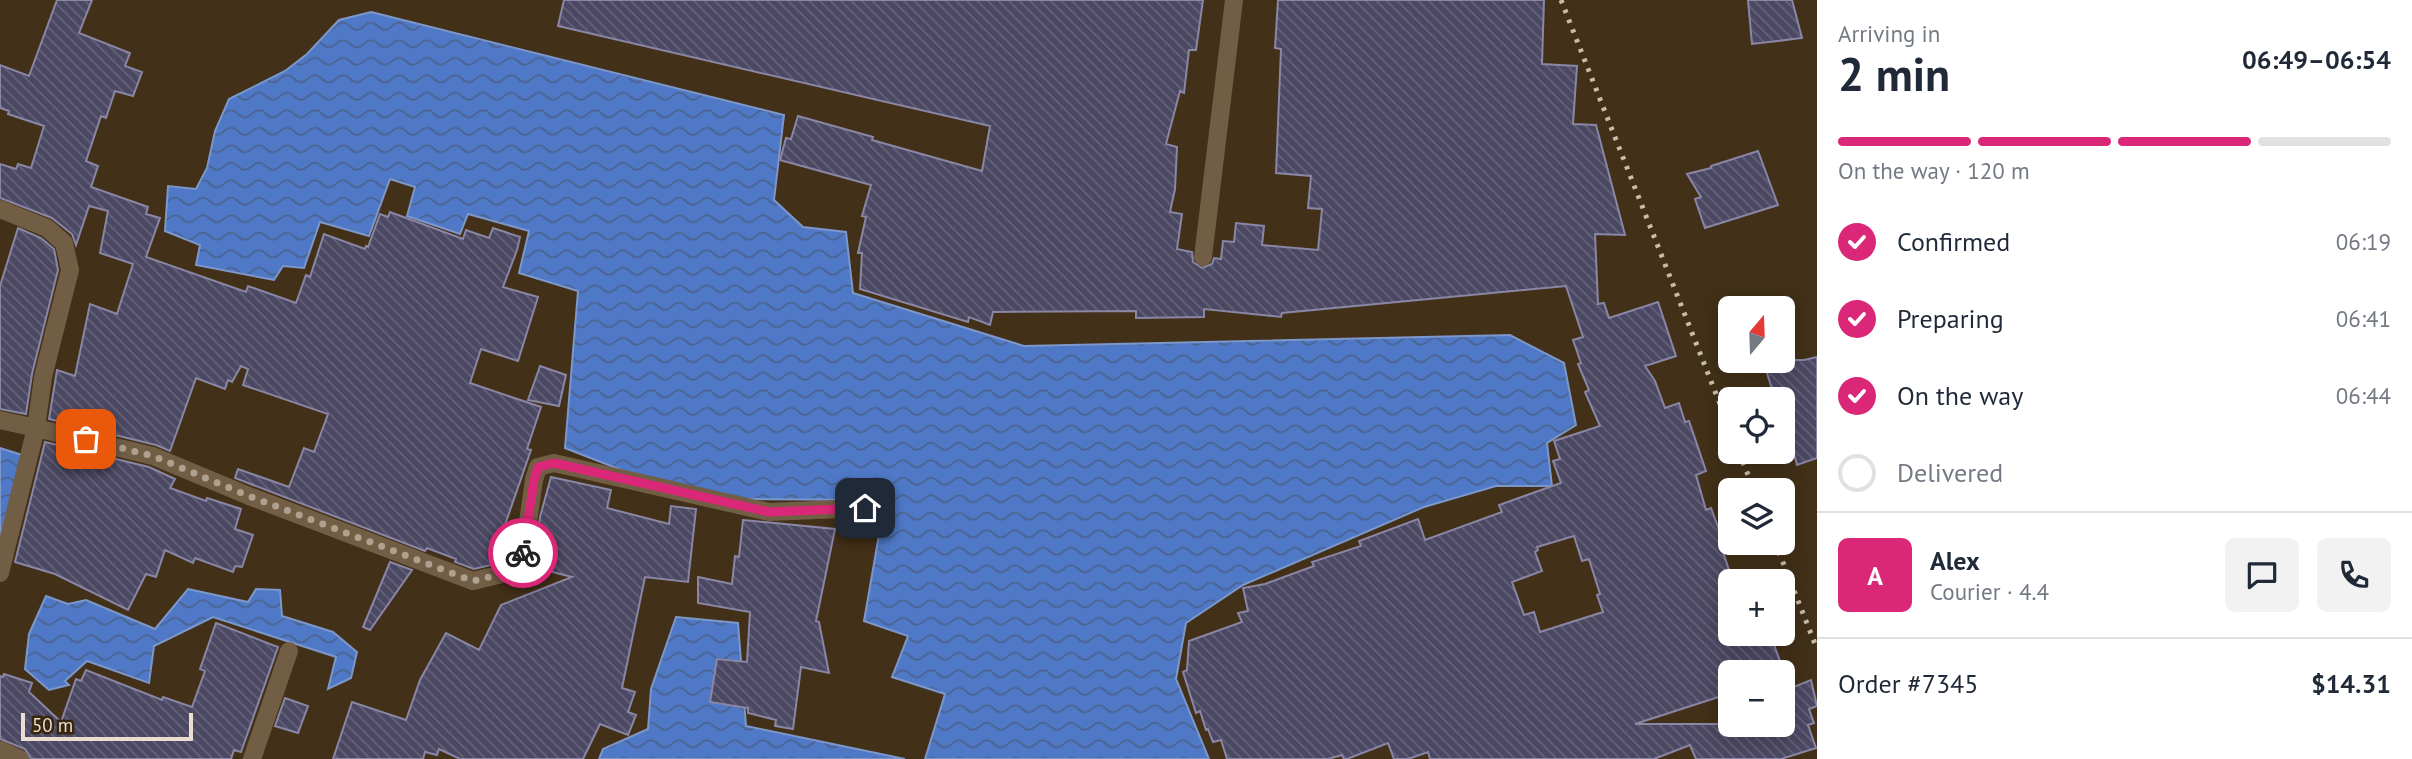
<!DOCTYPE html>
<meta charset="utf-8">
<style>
body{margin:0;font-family:"PT Sans",sans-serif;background:#f2f2f3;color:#1f2937;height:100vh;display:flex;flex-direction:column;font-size:26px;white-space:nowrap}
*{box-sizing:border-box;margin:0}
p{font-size:23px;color:#747a83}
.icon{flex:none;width:38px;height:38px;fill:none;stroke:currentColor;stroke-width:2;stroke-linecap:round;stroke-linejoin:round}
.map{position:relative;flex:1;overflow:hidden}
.drawer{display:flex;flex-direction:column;background:#fff;width:595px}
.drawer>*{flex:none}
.needle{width:46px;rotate:19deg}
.fabs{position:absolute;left:1718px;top:296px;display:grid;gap:14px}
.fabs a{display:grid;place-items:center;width:77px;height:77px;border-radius:10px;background:#fff;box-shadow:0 4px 18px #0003;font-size:35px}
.scale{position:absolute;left:21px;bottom:18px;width:172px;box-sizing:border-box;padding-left:7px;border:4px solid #e9ded0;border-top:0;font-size:19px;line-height:24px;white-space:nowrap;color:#e9ded0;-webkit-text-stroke:5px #37260e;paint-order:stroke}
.pin{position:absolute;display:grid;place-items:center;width:60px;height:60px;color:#fff;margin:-30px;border-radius:14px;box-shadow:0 4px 10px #0006}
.courier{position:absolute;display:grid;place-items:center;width:70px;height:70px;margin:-35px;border:5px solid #db2777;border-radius:50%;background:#fff;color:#222;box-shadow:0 2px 9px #0007}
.overview em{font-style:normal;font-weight:600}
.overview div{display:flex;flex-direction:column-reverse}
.overview{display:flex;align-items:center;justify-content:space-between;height:119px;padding:0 21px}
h1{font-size:46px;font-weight:600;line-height:52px}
.bar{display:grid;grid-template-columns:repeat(4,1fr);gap:10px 7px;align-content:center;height:84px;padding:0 21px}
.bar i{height:9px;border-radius:5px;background:#e0e1e3}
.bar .on{background:#db2777}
.bar p{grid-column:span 4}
.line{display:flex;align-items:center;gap:18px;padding:0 21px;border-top:2px solid #e0e1e3}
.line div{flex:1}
.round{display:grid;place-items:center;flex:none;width:74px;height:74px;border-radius:10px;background:#f2f2f3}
ol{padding:0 21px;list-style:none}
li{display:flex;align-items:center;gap:21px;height:77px}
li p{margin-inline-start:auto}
li .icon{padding:7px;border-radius:50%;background:#db2777;color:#fff;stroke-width:4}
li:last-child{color:#747a83}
li i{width:38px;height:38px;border:4px solid #e0e1e3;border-radius:50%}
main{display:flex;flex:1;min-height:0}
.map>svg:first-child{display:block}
.water{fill:url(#water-waves);stroke:#7d97ca;stroke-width:2}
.building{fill:url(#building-back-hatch);stroke:#8a86a5;stroke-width:2;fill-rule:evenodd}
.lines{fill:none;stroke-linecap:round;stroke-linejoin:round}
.minor{stroke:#725e45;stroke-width:18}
.rail{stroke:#c8bcac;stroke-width:5;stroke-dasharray:3.5 7;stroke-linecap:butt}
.done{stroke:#afa190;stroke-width:7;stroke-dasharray:0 12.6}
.route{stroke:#db2777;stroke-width:9}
</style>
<main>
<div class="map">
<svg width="1817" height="759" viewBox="0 0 1817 759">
<defs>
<pattern id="water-waves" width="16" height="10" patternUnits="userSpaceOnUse" patternTransform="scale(1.75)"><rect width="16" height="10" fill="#4f79c7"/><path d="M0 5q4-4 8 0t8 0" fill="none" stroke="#4b6390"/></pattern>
<pattern id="building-back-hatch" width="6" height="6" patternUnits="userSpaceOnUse" patternTransform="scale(1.75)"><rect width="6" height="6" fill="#4b4863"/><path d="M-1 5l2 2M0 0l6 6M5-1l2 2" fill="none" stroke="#656278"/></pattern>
</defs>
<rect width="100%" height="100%" fill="#423018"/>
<path class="water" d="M 371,12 L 784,115 L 774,200 L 803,227 L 846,232 L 853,293 L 1024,346 L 1510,335 L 1564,363 L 1576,425 L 1547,443 L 1552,486 L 1496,486 L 1424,507 L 1243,585 L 1186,623 L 1176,679 L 1209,759 L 925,759 L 945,694 L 892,677 L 908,636 L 864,621 L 885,500 L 742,499 L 629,473 L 565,448 L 578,291 L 519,273 L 529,231 L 468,214 L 460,234 L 407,216 L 415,187 L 390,179 L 369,236 L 320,222 L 304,268 L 283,266 L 274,280 L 196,265 L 200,245 L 165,231 L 168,186 L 196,189 L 207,168 L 215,131 L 229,99 L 285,71 L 307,54 L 339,20 Z
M 0,448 L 25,456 L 0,536 Z
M 188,589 L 248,602 L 256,589 L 280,590 L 282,616 L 333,632 L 357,652 L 351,678 L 328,689 L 336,657 L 213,617 L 154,646 L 149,683 L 87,661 L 65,681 L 69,685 L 49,690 L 25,669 L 29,634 L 46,596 L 68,604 L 86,600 L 155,629 Z
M 676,617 L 738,623 L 746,726 L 905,759 L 599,759 L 603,749 L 648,729 L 651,689 Z"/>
<path class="building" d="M 57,0 L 92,0 L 79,33 L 130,53 L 125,66 L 142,72 L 133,96 L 115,91 L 106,118 L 101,116 L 86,161 L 98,166 L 91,187 L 148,207 L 146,214 L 160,218 L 146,257 L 246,292 L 248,286 L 296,303 L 306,275 L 310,277 L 324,234 L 365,249 L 366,246 L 368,247 L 380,214 L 388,217 L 390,212 L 463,239 L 466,230 L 489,238 L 493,228 L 520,237 L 517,250 L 503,287 L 538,297 L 518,361 L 481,349 L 470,383 L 541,407 L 527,449 L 531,450 L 491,565 L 474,569 L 455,562 L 456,559 L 427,548 L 425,551 L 235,478 L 238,469 L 289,487 L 304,448 L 314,452 L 328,414 L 243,385 L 248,369 L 241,366 L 232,382 L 228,380 L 225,389 L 196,378 L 170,451 L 156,445 L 49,419 L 57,370 L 75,376 L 90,304 L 117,314 L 133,264 L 100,253 L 108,211 L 89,206 L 76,245 L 72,234 L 52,218 L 0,198 L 0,164 L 16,169 L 18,164 L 31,168 L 44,126 L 8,114 L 9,111 L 0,108 L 0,65 L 29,76 Z
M 564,0 L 1203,0 L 1196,50 L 1189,50 L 1184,93 L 1180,91 L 1166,144 L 1177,147 L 1175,189 L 1170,212 L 1182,214 L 1177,249 L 1192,252 L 1193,262 L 1202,268 L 1212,264 L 1214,258 L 1221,259 L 1223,241 L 1234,242 L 1236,223 L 1264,226 L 1262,245 L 1318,250 L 1322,209 L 1308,208 L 1311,176 L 1276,173 L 1281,49 L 1275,48 L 1278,0 L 1544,0 L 1542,64 L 1577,66 L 1573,124 L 1596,125 L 1625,235 L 1595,234 L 1598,304 L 1604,303 L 1609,318 L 1658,302 L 1676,356 L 1645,366 L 1655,381 L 1665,408 L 1679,403 L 1685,422 L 1689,421 L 1706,471 L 1696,475 L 1706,510 L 1711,508 L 1727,551 L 1723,552 L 1731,576 L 1731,634 L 1770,634 L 1784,672 L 1731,672 L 1731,693 L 1635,724 L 1783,724 L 1783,721 L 1793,718 L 1783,691 L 1811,680 L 1817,706 L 1809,709 L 1814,723 L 1808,725 L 1816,748 L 1781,759 L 1696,759 L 1690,745 L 1654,759 L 1430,759 L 1428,752 L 1408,759 L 1394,759 L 1388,743 L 1347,759 L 1344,759 L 1342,755 L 1328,759 L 1227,759 L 1221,740 L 1213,742 L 1208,729 L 1206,730 L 1200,711 L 1196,713 L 1183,672 L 1187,670 L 1189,641 L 1242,622 L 1238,613 L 1248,611 L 1243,588 L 1265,584 L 1314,566 L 1312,562 L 1361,546 L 1359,541 L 1418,519 L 1425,540 L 1502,512 L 1499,505 L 1561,483 L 1553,461 L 1560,459 L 1554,441 L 1600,426 L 1585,392 L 1589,390 L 1578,364 L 1581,363 L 1573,340 L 1583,337 L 1566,286 L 1282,313 L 1281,317 L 1204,309 L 1204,317 L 1136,318 L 1136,311 L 993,312 L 990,325 L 969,317 L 968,322 L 860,289 L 862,253 L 858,253 L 866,217 L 862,216 L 871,185 L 780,160 L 786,138 L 791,139 L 798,116 L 873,137 L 872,140 L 982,171 L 990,126 L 558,26 ZM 1574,536 L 1582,561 L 1589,559 L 1600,594 L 1597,595 L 1603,612 L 1540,632 L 1534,612 L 1524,615 L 1512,582 L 1542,571 L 1535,552 L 1538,550 L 1537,547 Z
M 1748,0 L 1792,0 L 1802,38 L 1752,44 Z
M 1758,151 L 1778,205 L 1705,228 L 1695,199 L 1701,197 L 1687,174 L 1711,168 L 1711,166 Z
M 18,228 L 41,238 L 54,249 L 58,270 L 32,374 L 26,414 L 0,409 L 0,286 Z
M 1817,357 L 1817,458 L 1797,465 L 1790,438 L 1787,439 L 1783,426 L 1783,399 L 1775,399 L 1763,360 L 1804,360 Z
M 540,366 L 566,375 L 559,406 L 528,400 Z
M 45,442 L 149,467 L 175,479 L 170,488 L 206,501 L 207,498 L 241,509 L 235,529 L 253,535 L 242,567 L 235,566 L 233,572 L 195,558 L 193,563 L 165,550 L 156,577 L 146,574 L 128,610 L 55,574 L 15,562 Z
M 551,477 L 611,490 L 607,508 L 669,524 L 671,506 L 696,509 L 688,582 L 645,577 L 622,688 L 635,692 L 628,712 L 636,715 L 628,735 L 600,724 L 583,759 L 460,759 L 439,749 L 437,755 L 425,752 L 423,759 L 333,759 L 352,702 L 406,720 L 420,680 L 446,633 L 479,650 L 501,605 L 572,577 L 533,567 L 540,517 Z
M 743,520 L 835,529 L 816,621 L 819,622 L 829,673 L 801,667 L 793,729 L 775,726 L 776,720 L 748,713 L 748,708 L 710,702 L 717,659 L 747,662 L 750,612 L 698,603 L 698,577 L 732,584 L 735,556 L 739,557 Z
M 390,562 L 412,570 L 370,630 L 363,627 Z
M 216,623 L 278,647 L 241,752 L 234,750 L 231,759 L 31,759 L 25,749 L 0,739 L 0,676 L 3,677 L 4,674 L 32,683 L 29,692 L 61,722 L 76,679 L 81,681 L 86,670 L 162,700 L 163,697 L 192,707 L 205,671 L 200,669 Z
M 285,698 L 308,706 L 298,733 L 275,726 Z"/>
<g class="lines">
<path class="minor" d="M 0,209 L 47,228 L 64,243 L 70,270 L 43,377 L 36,428 L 153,456 L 249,496 L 473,581 L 498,575 L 522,564 L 534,480 L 538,467 L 554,463 L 769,512 L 865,508
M 1203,257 L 1234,0
M 0,420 L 36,428 L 0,573
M 0,750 L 20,759
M 252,759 L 289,651"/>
<path class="rail" d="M 1561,0 L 1731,432
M 1739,452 L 1754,490
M 1775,542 L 1817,649"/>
</g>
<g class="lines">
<path class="done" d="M 86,439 L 153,456 L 249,496 L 473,581 L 498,575 L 522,564 L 523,553"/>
<path class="route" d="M 523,553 L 534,480 L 538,467 L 554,463 L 769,512 L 865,508"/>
</g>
</svg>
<div class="fabs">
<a><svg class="needle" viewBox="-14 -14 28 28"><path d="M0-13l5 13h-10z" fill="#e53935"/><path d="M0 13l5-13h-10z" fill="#747a83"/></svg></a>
<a><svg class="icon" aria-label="locate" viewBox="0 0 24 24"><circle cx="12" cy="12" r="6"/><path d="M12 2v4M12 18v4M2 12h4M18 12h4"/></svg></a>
<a><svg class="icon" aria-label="layers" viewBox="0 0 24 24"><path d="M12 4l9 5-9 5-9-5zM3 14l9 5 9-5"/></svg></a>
<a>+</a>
<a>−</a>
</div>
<div class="scale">50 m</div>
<div class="pin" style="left:86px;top:439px;background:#ea580c"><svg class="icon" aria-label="bag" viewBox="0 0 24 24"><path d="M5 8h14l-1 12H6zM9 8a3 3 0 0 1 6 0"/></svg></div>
<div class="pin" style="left:865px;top:508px;background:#1f2937"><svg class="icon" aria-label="home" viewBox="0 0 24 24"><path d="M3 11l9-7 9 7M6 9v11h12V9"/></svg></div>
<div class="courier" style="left:523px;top:553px"><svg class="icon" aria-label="bike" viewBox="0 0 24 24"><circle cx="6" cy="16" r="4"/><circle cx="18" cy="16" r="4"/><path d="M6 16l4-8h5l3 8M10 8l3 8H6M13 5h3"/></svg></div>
</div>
<section class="drawer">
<div class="overview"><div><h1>2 min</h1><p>Arriving in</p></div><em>06:49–06:54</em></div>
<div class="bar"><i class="on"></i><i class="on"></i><i class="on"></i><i></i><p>On the way · 120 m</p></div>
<ol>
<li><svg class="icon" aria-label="check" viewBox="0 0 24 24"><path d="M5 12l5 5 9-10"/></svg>Confirmed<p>06:19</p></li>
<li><svg class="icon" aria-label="check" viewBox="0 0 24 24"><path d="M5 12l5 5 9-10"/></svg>Preparing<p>06:41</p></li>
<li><svg class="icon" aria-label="check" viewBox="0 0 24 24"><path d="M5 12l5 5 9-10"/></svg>On the way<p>06:44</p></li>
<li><i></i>Delivered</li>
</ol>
<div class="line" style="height:126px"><b class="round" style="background:#db2777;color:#fff">A</b><div><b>Alex</b><p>Courier · 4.4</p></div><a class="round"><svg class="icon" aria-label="chat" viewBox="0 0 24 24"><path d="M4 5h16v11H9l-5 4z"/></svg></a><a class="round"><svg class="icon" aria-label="phone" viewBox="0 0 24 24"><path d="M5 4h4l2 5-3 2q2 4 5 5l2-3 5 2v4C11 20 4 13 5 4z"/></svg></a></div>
<div class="line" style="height:91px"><div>Order #7345</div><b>$14.31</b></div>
</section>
</main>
